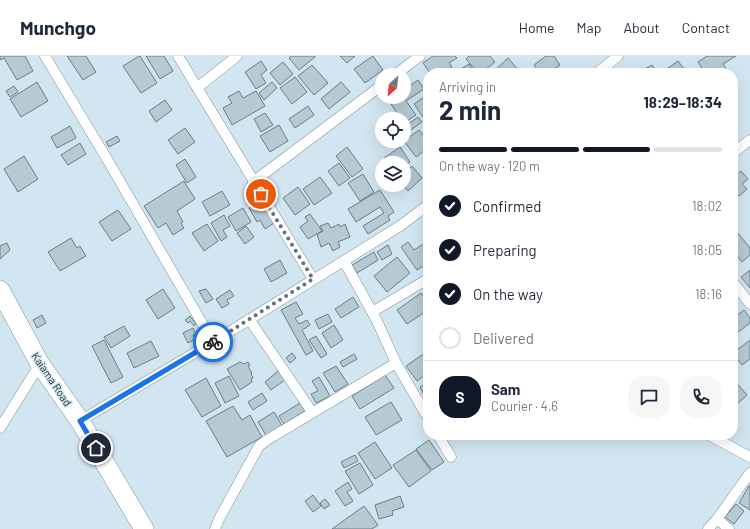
<!DOCTYPE html>
<meta charset="utf-8">
<style>
body{margin:0;font-family:Barlow,sans-serif;background:#f6f6f7;color:#1f2937;height:100vh;display:flex;flex-direction:column;font-size:15px;white-space:nowrap}
*{box-sizing:border-box;margin:0}
p{font-size:13px;color:#747a83}
.icon{flex:none;width:22px;height:22px;fill:none;stroke:currentColor;stroke-width:2;stroke-linecap:round;stroke-linejoin:round}
.map{position:relative;flex:1;overflow:hidden}
.side{position:absolute;left:423px;top:12px;width:315px;height:372px;display:flex;flex-direction:column;background:#fff;border-radius:16px;box-shadow:0 4px 16px #0002}
.side>*{flex:none}
.needle{width:26px;rotate:207deg}
.fabs{position:absolute;left:375px;top:12px;display:grid;gap:8px}
.fabs a{display:grid;place-items:center;width:36px;height:36px;border-radius:50%;background:#fff;box-shadow:0 4px 16px #0002;font-size:20px}
.pin{position:absolute;display:grid;place-items:center;width:34px;height:34px;color:#fff;margin:-17px;border:2px solid #fff;border-radius:50%;box-shadow:0 1px 4px #0007}
.courier{position:absolute;display:grid;place-items:center;width:40px;height:40px;margin:-20px;border:3px solid #1a73e8;border-radius:50%;background:#fff;color:#222;box-shadow:0 1px 5px #0007}
.overview em{font-style:normal;font-weight:700}
.overview div{display:flex;flex-direction:column-reverse}
.overview{display:flex;align-items:center;justify-content:space-between;height:68px;padding:0 16px}
h1{font-size:26px;font-weight:700;line-height:30px}
.bar{display:grid;grid-template-columns:repeat(4,1fr);gap:6px 4px;align-content:center;height:48px;padding:0 16px}
.bar i{height:5px;border-radius:3px;background:#e0e1e3}
.bar .selected{background:#111827}
.bar p{grid-column:span 4}
.line{display:flex;align-items:center;gap:10px;padding:0 16px;border-top:1px solid #e0e1e3}
.line div{flex:1}
.round{display:grid;place-items:center;flex:none;width:42px;height:42px;border-radius:16px;background:#f6f6f7}
ol{padding:0 16px;list-style:none}
li{display:flex;align-items:center;gap:12px;height:44px}
li p{margin-inline-start:auto}
li .icon{padding:4px;border-radius:50%;background:#111827;color:#fff;stroke-width:4}
li:last-child{color:#747a83}
li i{width:22px;height:22px;border:2px solid #e0e1e3;border-radius:50%}
header{display:flex;align-items:center;gap:24px;box-sizing:border-box;height:56px;padding:0 20px;background:#fff;border-bottom:1px solid #e0e1e3}
header strong{font-size:19px}
nav{display:flex;gap:22px;margin-inline-start:auto;font-size:14px}
.map>svg:first-child{display:block}
.building{fill:#b6cad4;stroke:#6b7d87}
.lines{fill:none;stroke-linecap:round;stroke-linejoin:round}
.street-casing{stroke:#80929c;stroke-width:11}
.highway-casing{stroke:#80929c;stroke-width:20}
.street{stroke:#fff;stroke-width:10}
.highway{stroke:#fff;stroke-width:19}
.done{stroke:#657178;stroke-width:4;stroke-dasharray:0 7.2}
.route{stroke:#1a73e8;stroke-width:5}
.labels{text-anchor:middle;dominant-baseline:central;stroke-width:3;stroke-linejoin:round;paint-order:stroke}
.street-label{font-size:11px;fill:#2b3237;stroke:#d2e6f1}
</style>
<header>
<strong>Munchgo</strong>
<nav><a>Home</a><a>Map</a><a>About</a><a>Contact</a></nav>
</header>
<div class="map">
<svg width="750" height="473" viewBox="0 0 750 473">
<rect width="100%" height="100%" fill="#d2e6f1"/>
<path class="building" d="M 0,0 L 25,0 L 33,15 L 17,24 L 4,2 L 0,4 Z
M 67,0 L 86,0 L 96,16 L 83,24 Z
M 139,0 L 140,0 L 157,27 L 141,37 L 123,10 Z
M 146,0 L 164,0 L 173,15 L 160,23 Z
M 291,0 L 315,0 L 315,1 L 299,14 L 289,2 Z
M 340,0 L 355,0 L 347,7 Z
M 373,0 L 383,14 L 365,27 L 354,13 Z
M 433,0 L 455,0 L 457,2 L 449,7 L 452,11 L 443,17 L 430,17 L 423,7 Z
M 469,0 L 490,0 L 495,6 L 481,17 L 478,17 L 466,3 Z
M 546,0 L 554,0 L 560,9 L 549,17 L 540,17 L 534,9 Z
M 707,0 L 736,0 L 723,8 L 729,17 L 705,17 L 698,6 Z
M 508,2 L 520,16 L 494,17 L 493,16 Z
M 261,5 L 267,14 L 261,19 L 266,27 L 256,33 L 245,16 Z
M 678,5 L 687,17 L 661,17 Z
M 283,6 L 293,18 L 280,29 L 270,17 Z
M 469,8 L 475,17 L 455,17 Z
M 312,9 L 328,27 L 314,39 L 298,20 Z
M 652,9 L 657,17 L 648,17 L 645,13 Z
M 295,21 L 307,36 L 292,48 L 280,32 Z
M 418,24 L 424,33 L 406,45 L 416,59 L 404,67 L 404,63 L 401,63 L 389,45 L 395,41 L 404,41 L 404,34 Z
M 37,26 L 48,45 L 21,61 L 10,43 Z
M 272,26 L 277,32 L 264,44 L 259,37 Z
M 341,26 L 350,36 L 329,53 L 321,43 Z
M 14,30 L 18,36 L 10,41 L 6,35 Z
M 239,35 L 243,42 L 256,35 L 265,50 L 232,69 L 223,52 L 232,47 L 228,41 Z
M 427,39 L 428,41 L 428,62 L 425,64 L 414,48 Z
M 165,44 L 172,54 L 156,66 L 149,55 Z
M 308,50 L 314,59 L 295,72 L 289,63 Z
M 265,57 L 273,69 L 261,76 L 254,63 Z
M 418,61 L 422,66 L 404,79 L 404,71 Z
M 279,69 L 288,85 L 270,96 L 260,80 Z
M 70,70 L 76,82 L 57,92 L 51,81 Z
M 185,72 L 195,86 L 178,98 L 168,84 Z
M 419,74 L 428,85 L 428,92 L 416,101 L 404,85 Z
M 117,80 L 120,85 L 109,91 L 106,86 Z
M 80,87 L 86,98 L 68,109 L 61,99 Z
M 347,91 L 363,113 L 352,121 L 336,100 Z
M 400,91 L 410,106 L 404,110 L 404,107 L 387,107 L 384,102 Z
M 24,100 L 38,123 L 18,136 L 4,113 Z
M 185,103 L 196,121 L 187,127 L 176,109 Z
M 339,107 L 350,122 L 339,130 L 328,115 Z
M 412,110 L 422,122 L 408,135 L 403,129 L 404,129 L 404,117 Z
M 741,115 L 748,123 L 742,128 L 747,133 L 739,140 L 734,134 L 733,135 L 733,122 Z
M 363,118 L 374,136 L 360,145 L 348,127 Z
M 320,121 L 332,137 L 314,149 L 303,133 Z
M 184,125 L 195,143 L 177,155 L 183,166 L 181,167 L 184,172 L 173,179 L 166,167 L 158,172 L 144,150 Z
M 298,131 L 310,148 L 295,159 L 283,142 Z
M 380,134 L 394,156 L 388,160 L 390,164 L 368,178 L 363,170 L 384,157 L 380,151 L 356,166 L 348,153 Z
M 222,135 L 230,149 L 210,160 L 202,146 Z
M 261,144 L 274,167 L 265,173 L 260,164 L 257,166 L 249,152 Z
M 243,152 L 251,166 L 236,175 L 228,161 Z
M 118,154 L 131,173 L 112,185 L 99,166 Z
M 310,158 L 322,175 L 308,183 L 300,171 L 308,165 L 305,161 Z
M 224,159 L 230,170 L 223,174 L 227,181 L 221,185 L 211,167 Z
M 328,167 L 331,172 L 339,168 L 340,171 L 345,168 L 350,181 L 338,186 L 340,191 L 333,195 L 329,187 L 321,191 L 317,178 L 323,175 L 320,170 Z
M 207,168 L 218,185 L 204,195 L 192,177 Z
M 246,170 L 254,181 L 245,188 L 237,177 Z
M 733,171 L 750,192 L 750,199 L 742,206 L 735,197 L 733,198 Z
M 71,182 L 77,192 L 80,190 L 86,200 L 60,215 L 48,196 Z
M 428,185 L 428,207 L 417,214 L 401,191 L 408,186 L 414,194 Z
M 7,187 L 10,194 L 0,203 L 0,190 Z
M 388,189 L 392,198 L 382,204 L 377,196 Z
M 374,196 L 378,204 L 357,217 L 352,209 Z
M 397,201 L 410,217 L 387,236 L 374,220 Z
M 280,204 L 287,217 L 271,226 L 264,213 Z
M 750,214 L 750,232 L 741,221 Z
M 163,233 L 175,252 L 158,263 L 146,244 Z
M 206,233 L 213,243 L 206,247 L 199,235 Z
M 230,234 L 234,240 L 227,244 L 229,248 L 222,252 L 216,243 Z
M 421,237 L 428,247 L 428,254 L 407,268 L 397,254 Z
M 353,241 L 359,251 L 341,262 L 335,253 Z
M 296,246 L 303,258 L 295,262 L 299,268 L 307,264 L 310,269 L 302,274 L 313,295 L 306,299 L 281,254 Z
M 744,254 L 750,262 L 750,267 L 733,280 L 733,258 L 735,261 Z
M 328,258 L 332,266 L 319,273 L 315,264 Z
M 42,259 L 46,267 L 37,272 L 33,264 Z
M 190,260 L 196,268 L 194,270 L 190,265 L 188,267 L 185,264 Z
M 334,269 L 343,284 L 331,292 L 322,277 Z
M 124,270 L 130,280 L 111,292 L 104,281 Z
M 193,272 L 196,278 L 193,279 L 195,283 L 188,287 L 183,277 Z
M 316,280 L 327,298 L 321,302 L 309,284 Z
M 104,284 L 123,321 L 111,327 L 92,290 Z
M 750,284 L 750,303 L 742,309 L 733,297 Z
M 151,285 L 159,300 L 134,312 L 127,297 Z
M 428,295 L 428,317 L 417,325 L 406,310 Z
M 292,297 L 296,302 L 290,307 L 286,302 Z
M 354,298 L 357,303 L 343,311 L 340,306 Z
M 240,306 L 244,308 L 248,306 L 250,309 L 248,310 L 252,317 L 251,318 L 253,322 L 251,323 L 252,326 L 240,334 L 227,313 Z
M 336,310 L 348,328 L 335,336 L 323,317 Z
M 278,315 L 285,324 L 271,334 L 265,326 Z
M 385,319 L 394,332 L 360,353 L 352,340 Z
M 229,320 L 239,340 L 225,347 L 215,327 Z
M 319,321 L 330,340 L 316,347 L 311,338 L 318,335 L 312,325 Z
M 206,322 L 221,350 L 202,361 L 185,334 Z
M 733,323 L 747,339 L 737,348 L 733,343 Z
M 428,327 L 428,344 L 427,345 L 420,331 Z
M 262,337 L 267,345 L 253,354 L 248,346 Z
M 391,346 L 402,364 L 376,379 L 365,361 Z
M 300,347 L 305,355 L 284,368 L 279,360 Z
M 233,350 L 242,364 L 250,359 L 262,381 L 227,401 L 206,365 Z
M 274,356 L 283,371 L 267,381 L 258,366 Z
M 429,384 L 444,406 L 432,414 L 416,393 Z
M 375,386 L 392,412 L 375,423 L 358,397 Z
M 416,394 L 431,415 L 409,431 L 393,409 Z
M 355,399 L 358,405 L 344,412 L 341,406 Z
M 360,407 L 373,429 L 359,438 L 345,415 Z
M 348,426 L 352,433 L 347,436 L 353,445 L 345,450 L 335,435 Z
M 749,430 L 750,430 L 750,454 L 739,447 Z
M 313,439 L 321,450 L 313,456 L 305,445 Z
M 400,440 L 404,451 L 392,455 L 393,459 L 379,463 L 375,449 Z
M 325,443 L 330,449 L 324,453 L 320,447 Z
M 736,448 L 744,455 L 734,468 L 725,461 Z
M 364,450 L 378,469 L 372,473 L 332,473 Z"/>
<g class="lines">
<defs>
<path id="street" d="M 45,0 L 107,103 L 213,286
M 178,0 L 313,223
M 597,17 L 618,0
M 395,19 L 420,0
M 197,32 L 237,0
M 733,97 L 750,84
M 253,126 L 382,29
M 344,205 L 377,265 L 396,307 L 428,362
M 733,226 L 750,248
M 372,256 L 428,223
M 249,263 L 312,356
M 80,365 L 213,286 L 400,170 L 428,149
M 0,372 L 40,308
M 438,379 L 451,401
M 709,379 L 750,401
M 717,463 L 729,473
M 215,473 L 219,463 L 259,390 L 267,384 L 396,307
M 708,473 L 717,463 L 750,417"/>
<path id="highway" d="M 0,234 L 40,308 L 80,365 L 144,473"/>
</defs>
<use href="#street" class="street-casing"/>
<use href="#highway" class="highway-casing"/>
<use href="#street" class="street"/>
<use href="#highway" class="highway"/>
</g>
<g class="lines">
<path class="done" d="M 213,286 L 313,223 L 261,138"/>
<path class="route" d="M 96,392 L 80,365 L 213,286"/>
</g>
<g class="labels">
<g class="street-label">
<text transform="translate(52 323) rotate(56)">Kaiama Road</text>
</g>
</g>
</svg>
<div class="fabs">
<a><svg class="needle" viewBox="-14 -14 28 28"><path d="M0-13l5 13h-10z" fill="#e53935"/><path d="M0 13l5-13h-10z" fill="#747a83"/></svg></a>
<a><svg class="icon" aria-label="locate" viewBox="0 0 24 24"><circle cx="12" cy="12" r="6"/><path d="M12 2v4M12 18v4M2 12h4M18 12h4"/></svg></a>
<a><svg class="icon" aria-label="layers" viewBox="0 0 24 24"><path d="M12 4l9 5-9 5-9-5zM3 14l9 5 9-5"/></svg></a>
</div>
<div class="pin" style="left:261px;top:138px;background:#ea580c"><svg class="icon" aria-label="bag" viewBox="0 0 24 24"><path d="M5 8h14l-1 12H6zM9 8a3 3 0 0 1 6 0"/></svg></div>
<div class="pin" style="left:96px;top:392px;background:#1f2937"><svg class="icon" aria-label="home" viewBox="0 0 24 24"><path d="M3 11l9-7 9 7M6 9v11h12V9"/></svg></div>
<div class="courier" style="left:213px;top:286px"><svg class="icon" aria-label="bike" viewBox="0 0 24 24"><circle cx="6" cy="16" r="4"/><circle cx="18" cy="16" r="4"/><path d="M6 16l4-8h5l3 8M10 8l3 8H6M13 5h3"/></svg></div>
<section class="side">
<div class="overview"><div><h1>2 min</h1><p>Arriving in</p></div><em>18:29–18:34</em></div>
<div class="bar"><i class="selected"></i><i class="selected"></i><i class="selected"></i><i></i><p>On the way · 120 m</p></div>
<ol>
<li><svg class="icon" aria-label="check" viewBox="0 0 24 24"><path d="M5 12l5 5 9-10"/></svg>Confirmed<p>18:02</p></li>
<li><svg class="icon" aria-label="check" viewBox="0 0 24 24"><path d="M5 12l5 5 9-10"/></svg>Preparing<p>18:05</p></li>
<li><svg class="icon" aria-label="check" viewBox="0 0 24 24"><path d="M5 12l5 5 9-10"/></svg>On the way<p>18:16</p></li>
<li><i></i>Delivered</li>
</ol>
<div class="line" style="height:72px"><b class="round" style="background:#111827;color:#fff">S</b><div><b>Sam</b><p>Courier · 4.6</p></div><a class="round"><svg class="icon" aria-label="chat" viewBox="0 0 24 24"><path d="M4 5h16v11H9l-5 4z"/></svg></a><a class="round"><svg class="icon" aria-label="phone" viewBox="0 0 24 24"><path d="M5 4h4l2 5-3 2q2 4 5 5l2-3 5 2v4C11 20 4 13 5 4z"/></svg></a></div>
</section>
</div>
